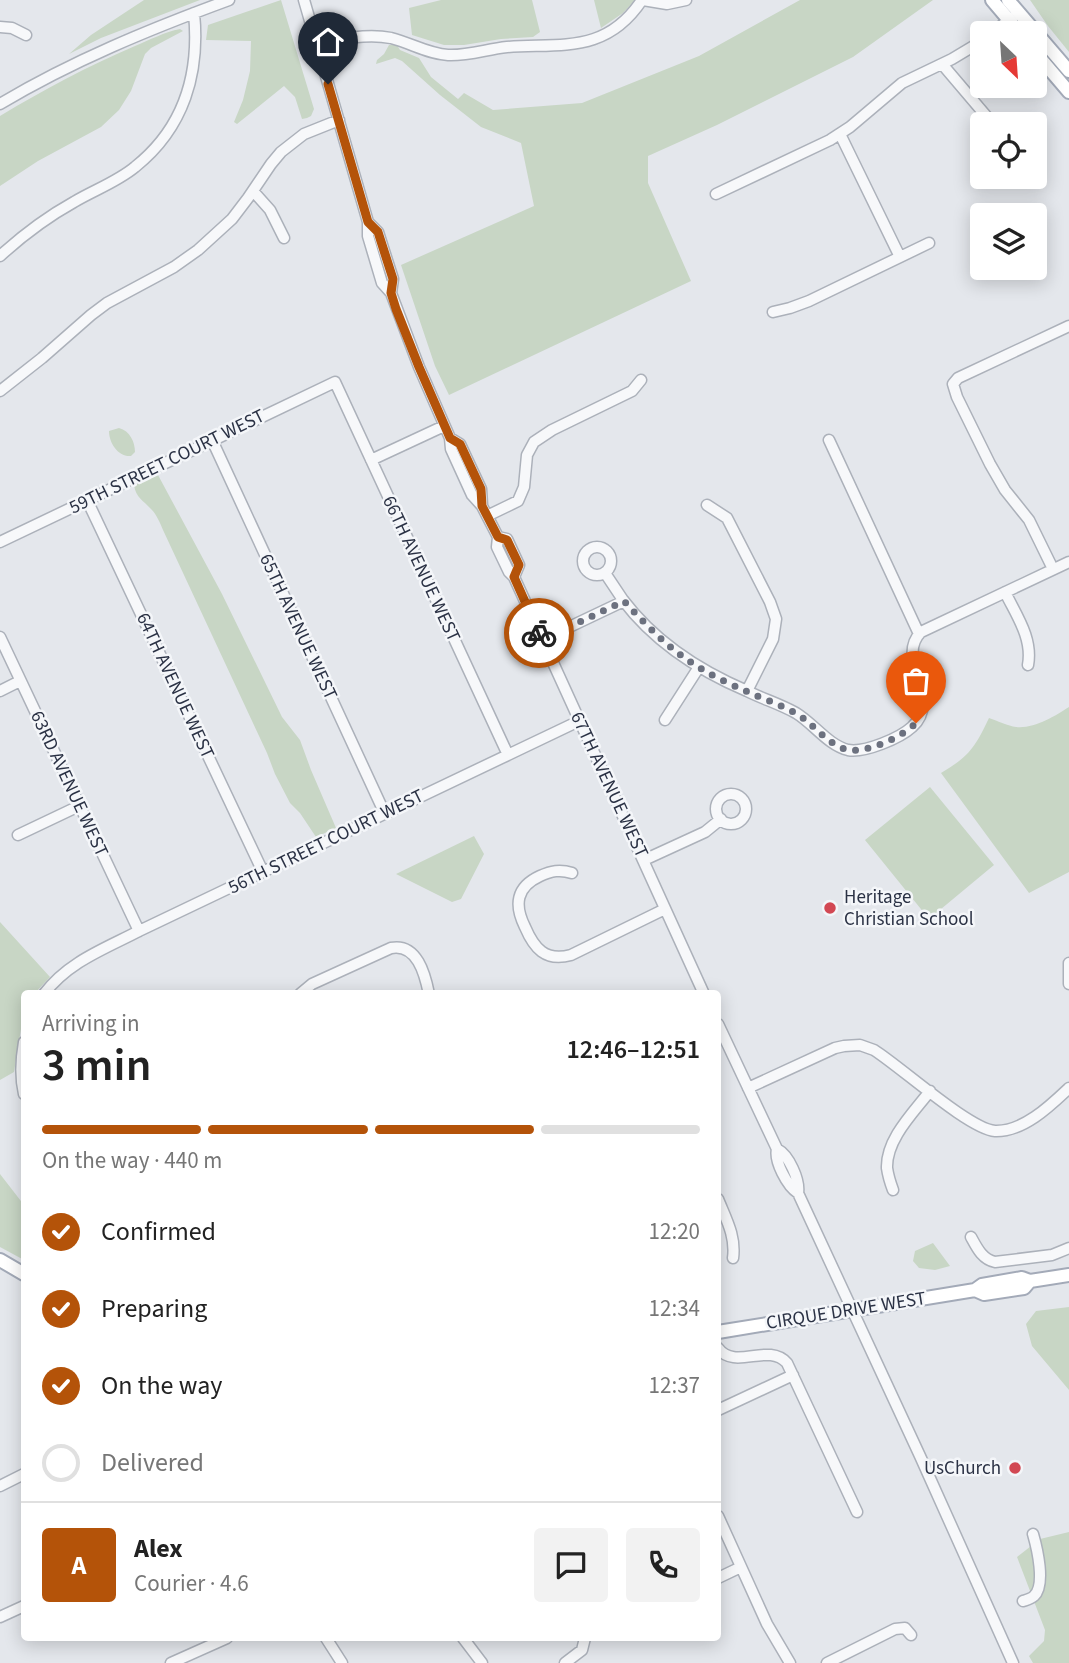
<!DOCTYPE html>
<meta charset="utf-8">
<style>
body{margin:0;font-family:"Source Sans 3",sans-serif;background:#f2f2f2;color:#222;height:100vh;display:flex;flex-direction:column;font-size:26px;white-space:nowrap}
*{box-sizing:border-box;margin:0}
p{font-size:23px;color:#767676}
.icon{flex:none;width:38px;height:38px;fill:none;stroke:currentColor;stroke-width:2;stroke-linecap:round;stroke-linejoin:round}
.map{position:relative;flex:1;overflow:hidden}
.sheet{position:absolute;left:21px;top:990px;width:700px;height:651px;display:flex;flex-direction:column;background:#fff;border-radius:7px;box-shadow:0 4px 18px #0003}
.sheet>*{flex:none}
.needle{width:46px;rotate:155deg}
.buttons{position:absolute;left:970px;top:21px;display:grid;gap:14px}
.buttons a{display:grid;place-items:center;width:77px;height:77px;border-radius:7px;background:#fff;box-shadow:0 4px 18px #0003;font-size:35px}
.pin{position:absolute;display:grid;place-items:center;width:60px;height:60px;color:#fff;margin:-72px -30px;border-radius:50% 50% 50% 0;rotate:-45deg;box-shadow:0 0 7px #0007}
.pin .icon{rotate:45deg}
.courier{position:absolute;display:grid;place-items:center;width:70px;height:70px;margin:-35px;border:5px solid #b45309;border-radius:50%;background:#fff;color:#222;box-shadow:0 2px 9px #0007}
.summary em{font-style:normal;font-weight:600}
.summary div{display:flex;flex-direction:column-reverse}
.summary{display:flex;align-items:center;justify-content:space-between;height:119px;padding:0 21px}
h1{font-size:46px;font-weight:600;line-height:52px}
.bar{display:grid;grid-template-columns:repeat(4,1fr);gap:10px 7px;align-content:center;height:84px;padding:0 21px}
.bar i{height:9px;border-radius:5px;background:#e0e0e0}
.bar .current{background:#b45309}
.bar p{grid-column:span 4}
.line{display:flex;align-items:center;gap:18px;padding:0 21px;border-top:2px solid #e0e0e0}
.line div{flex:1}
.round{display:grid;place-items:center;flex:none;width:74px;height:74px;border-radius:7px;background:#f2f2f2}
ol{padding:0 21px;list-style:none}
li{display:flex;align-items:center;gap:21px;height:77px}
li p{margin-inline-start:auto}
li .icon{padding:7px;border-radius:50%;background:#b45309;color:#fff;stroke-width:4}
li:last-child{color:#767676}
li i{width:38px;height:38px;border:4px solid #e0e0e0;border-radius:50%}
.map>svg:first-child{display:block}
.green{fill:#c8d6c5}
.lines{fill:none;stroke-linecap:round;stroke-linejoin:round}
.minor-casing{stroke:#acb1ba;stroke-width:13}
.major-casing{stroke:#a3aab8;stroke-width:16}
.minor{stroke:#f7f8fa;stroke-width:10}
.major{stroke:#fff;stroke-width:12}
.done{stroke:#6c717f;stroke-width:7;stroke-dasharray:0 12.6}
.route{stroke:#b45309;stroke-width:9}
.poi-dot{fill:#d24853;stroke:#f4f6f9;stroke-width:2.5}
.labels{text-anchor:middle;dominant-baseline:central;stroke-width:5;stroke-linejoin:round;paint-order:stroke}
.street-label{font-size:19px;fill:#2b3245;stroke:#f4f6f9}
.poi-label{font-size:19px;fill:#2b3245;stroke:#f4f6f9;text-anchor:start}
</style>
<div class="map">
<svg width="1069" height="1663" viewBox="0 0 1069 1663">
<rect width="100%" height="100%" fill="#e4e7ec"/>
<path class="green" d="M 144,0 L 200,0 L 101,38 L 69,54 L 91,35 Z
M 281,0 L 314,109 L 311,116 L 307,118 L 302,119 L 295,97 L 284,86 L 237,124 L 234,122 L 243,100 L 250,71 L 251,41 L 206,40 L 208,25 Z
M 441,0 L 532,0 L 540,32 L 533,37 L 501,39 L 464,45 L 444,45 L 412,35 L 409,8 Z
M 594,0 L 635,0 L 623,13 L 601,28 Z
M 800,0 L 933,0 L 853,57 L 717,125 L 648,156 L 648,183 L 691,281 L 449,395 L 435,366 L 401,265 L 534,206 L 521,143 L 481,127 L 440,95 L 402,61 L 395,58 L 376,64 L 377,60 L 384,54 L 389,45 L 397,45 L 400,50 L 419,58 L 431,77 L 458,99 L 464,93 L 493,110 L 582,103 L 699,56 Z
M 1030,0 L 1069,0 L 1069,52 L 1048,26 Z
M 180,29 L 183,31 L 151,48 L 145,54 L 131,91 L 119,110 L 101,127 L 38,161 L 0,186 L 0,116 C 43,90 88,66 135,46 C 149,40 165,32 180,29 Z
M 119,428 C 130,431 135,442 135,452 L 131,456 C 118,457 109,443 109,431 Z
M 158,475 L 222,594 L 282,717 L 300,740 L 311,770 L 336,828 L 316,837 L 300,813 L 290,803 L 275,774 L 267,753 L 163,530 C 160,523 157,515 151,509 C 143,500 136,498 134,485 Z
M 1069,707 L 1069,872 L 1029,893 L 941,773 C 970,756 975,747 989,718 C 998,721 1008,726 1016,727 C 1034,729 1055,716 1069,707 Z
M 930,787 L 994,865 L 929,919 L 865,840 Z
M 474,836 L 484,854 L 461,899 L 452,902 L 396,874 Z
M 0,922 L 50,977 L 34,994 L 24,994 L 24,1017 L 21,1029 L 14,1072 L 0,1080 Z
M 0,1174 L 24,1205 L 24,1260 L 0,1247 Z
M 933,1243 L 950,1266 L 935,1270 L 919,1268 L 913,1261 L 915,1251 Z
M 1069,1307 L 1069,1390 L 1032,1346 L 1026,1324 L 1036,1311 Z
M 1069,1532 L 1069,1663 L 1033,1663 L 1029,1656 L 1044,1641 L 1045,1630 L 1017,1557 L 1040,1539 Z"/>
<g class="lines">
<defs>
<path id="minor" d="M 304,0 L 368,222 L 368,236 L 382,283 L 391,293 L 419,367 L 450,438 L 451,449 L 472,495 L 482,506 L 498,537 L 497,547 L 509,572 L 514,577 L 704,994
M 643,0 L 667,4 L 686,0
M 0,27 L 12,28 L 26,35
M 992,33 L 1013,17
M 317,45 C 340,39 367,33 391,38 C 411,43 428,54 448,55 C 468,56 487,49 507,47 C 562,43 606,54 642,0
M 942,64 L 993,124
M 0,104 C 72,61 150,29 229,0
M 840,134 L 900,257
M 1034,174 L 1040,181
M 253,191 L 270,210 L 284,238
M 716,194 L 830,140 L 850,127 L 902,83 L 952,59 L 982,41
M 368,222 L 378,232 L 393,279 L 391,293
M 0,256 C 23,235 47,217 74,202 C 94,190 117,182 135,167 C 184,128 200,73 194,13
M 773,312 L 790,308 L 809,301 L 929,243
M 0,391 L 42,358 L 91,315 L 107,303 L 174,267 L 198,250 L 232,219 L 248,198 L 271,164 L 281,152 L 304,134 L 339,120
M 450,438 L 460,444 L 481,489 L 482,505
M 212,440 L 385,814
M 829,440 L 919,634
M 371,460 L 444,426
M 87,500 L 263,872
M 707,505 L 727,518 L 770,602 L 776,619 L 773,639 L 747,691
M 487,516 L 518,501 L 524,487 L 527,455 L 534,442 L 552,430 L 632,391 L 641,380
M 498,537 L 507,539 L 519,565 L 514,577
M 0,542 L 335,382 L 508,755
M583 561a14 14 0 1 1 28 0a14 14 0 1 1-28 0Z
M 1053,569 L 1029,520 L 1005,490 L 990,464 L 957,397 L 953,384 L 958,378 L 1069,326
M 605,573 C 611,582 617,591 623,600 C 654,641 700,671 747,691 C 763,699 780,704 796,713 C 814,724 828,745 848,750 C 865,753 900,738 912,727 C 943,700 894,659 921,632 L 1069,562
M 1005,592 C 1016,615 1033,638 1028,665
M 0,637 L 139,931
M 542,640 L 624,601
M 0,691 L 20,681
M 665,720 L 699,667
M716 809a15 15 0 1 1 30 0a15 15 0 1 1-30 0Z
M 18,835 L 79,806
M 644,860 L 705,832 L 721,819
M 572,873 C 560,869 551,871 540,876 C 516,887 514,905 525,927 C 534,948 545,962 571,955 L 665,909
M 1069,963 L 1069,984
M 44,994 C 68,962 104,949 139,931 L 579,721
M 300,994 L 312,984 L 391,948 C 417,943 425,974 429,994
M 718,1024 L 777,1149 C 789,1155 800,1180 798,1193
M 24,1042 C 21,1059 20,1077 24,1094
M 748,1088 L 835,1048 L 844,1046 L 860,1045 L 874,1050 C 901,1067 969,1129 995,1131 C 1023,1132 1050,1106 1069,1088
M 777,1149 C 774,1161 787,1186 798,1193 L 920,1456 L 1013,1663
M 893,1190 C 890,1182 888,1175 887,1168 C 886,1139 914,1112 930,1091
M 718,1199 C 726,1219 736,1236 733,1258
M 971,1237 C 977,1248 982,1259 995,1262 L 1052,1255 L 1069,1248
M 718,1348 C 735,1371 768,1342 787,1363 L 857,1512
M 718,1410 L 793,1375
M 0,1486 L 24,1474
M 718,1516 L 767,1624 L 790,1663
M 718,1578 L 741,1567
M 1023,1601 C 1026,1600 1031,1599 1034,1596 C 1046,1585 1037,1548 1033,1534
M 0,1617 L 24,1606
M 326,1638 L 342,1663
M 463,1638 L 482,1663
M 171,1663 L 227,1638
M 565,1663 L 582,1650 L 585,1638
M 827,1663 L 895,1629 L 905,1628 L 911,1635"/>
<path id="major" d="M 992,0 L 1020,33
M 1008,0 L 1069,71
M 1034,51 L 1069,92
M 0,1260 L 24,1274
M 975,1290 L 984,1294 L 1024,1288 L 1030,1281
M 718,1332 L 975,1290 L 982,1285 L 1022,1278 L 1030,1281 L 1069,1275"/>
</defs>
<use href="#minor" class="minor-casing"/>
<use href="#major" class="major-casing"/>
<use href="#minor" class="minor"/>
<use href="#major" class="major"/>
</g>
<g class="lines">
<path class="done" d="M 539,633 L 542,640 L 624,601 C 647,626 671,651 700,668 C 715,677 732,685 748,692 C 764,699 781,705 797,714 C 814,724 828,746 849,750 C 867,753 904,736 916,723"/>
<path class="route" d="M 328,84 L 368,222 L 378,232 L 393,279 L 391,293 L 396,309 L 419,367 L 450,438 L 460,444 L 481,489 L 482,506 L 498,537 L 507,540 L 519,565 L 514,577 L 539,633"/>
</g>
<g class="poi-dot">
<circle cx="830" cy="908" r="7"/>
<circle cx="1015" cy="1468" r="7"/>
</g>
<g class="labels">
<g class="street-label">
<text transform="translate(167 462) rotate(-26)">59TH STREET COURT WEST</text>
<text transform="translate(421 569) rotate(65)">66TH AVENUE WEST</text>
<text transform="translate(298 627) rotate(65)">65TH AVENUE WEST</text>
<text transform="translate(175 686) rotate(65)">64TH AVENUE WEST</text>
<text transform="translate(69 784) rotate(65)">63RD AVENUE WEST</text>
<text transform="translate(609 785) rotate(65)">67TH AVENUE WEST</text>
<text transform="translate(326 842) rotate(-26)">56TH STREET COURT WEST</text>
<text transform="translate(846 1311) rotate(-9)">CIRQUE DRIVE WEST</text>
</g>
<g class="poi-label">
<text x="844" y="897">Heritage<tspan x="844" dy="22">Christian School</tspan></text>
<text x="1001" y="1468" text-anchor="end">UsChurch</text>
</g>
</g>
</svg>
<div class="buttons">
<a><svg class="needle" viewBox="-14 -14 28 28"><path d="M0-13l5 13h-10z" fill="#e53935"/><path d="M0 13l5-13h-10z" fill="#767676"/></svg></a>
<a><svg class="icon" aria-label="locate" viewBox="0 0 24 24"><circle cx="12" cy="12" r="6"/><path d="M12 2v4M12 18v4M2 12h4M18 12h4"/></svg></a>
<a><svg class="icon" aria-label="layers" viewBox="0 0 24 24"><path d="M12 4l9 5-9 5-9-5zM3 14l9 5 9-5"/></svg></a>
</div>
<div class="pin" style="left:916px;top:723px;background:#ea580c"><svg class="icon" aria-label="bag" viewBox="0 0 24 24"><path d="M5 8h14l-1 12H6zM9 8a3 3 0 0 1 6 0"/></svg></div>
<div class="pin" style="left:328px;top:84px;background:#1f2937"><svg class="icon" aria-label="home" viewBox="0 0 24 24"><path d="M3 11l9-7 9 7M6 9v11h12V9"/></svg></div>
<div class="courier" style="left:539px;top:633px"><svg class="icon" aria-label="bike" viewBox="0 0 24 24"><circle cx="6" cy="16" r="4"/><circle cx="18" cy="16" r="4"/><path d="M6 16l4-8h5l3 8M10 8l3 8H6M13 5h3"/></svg></div>
<section class="sheet">
<div class="summary"><div><h1>3 min</h1><p>Arriving in</p></div><em>12:46–12:51</em></div>
<div class="bar"><i class="current"></i><i class="current"></i><i class="current"></i><i></i><p>On the way · 440 m</p></div>
<ol>
<li><svg class="icon" aria-label="check" viewBox="0 0 24 24"><path d="M5 12l5 5 9-10"/></svg>Confirmed<p>12:20</p></li>
<li><svg class="icon" aria-label="check" viewBox="0 0 24 24"><path d="M5 12l5 5 9-10"/></svg>Preparing<p>12:34</p></li>
<li><svg class="icon" aria-label="check" viewBox="0 0 24 24"><path d="M5 12l5 5 9-10"/></svg>On the way<p>12:37</p></li>
<li><i></i>Delivered</li>
</ol>
<div class="line" style="height:126px"><b class="round" style="background:#b45309;color:#fff">A</b><div><b>Alex</b><p>Courier · 4.6</p></div><a class="round"><svg class="icon" aria-label="chat" viewBox="0 0 24 24"><path d="M4 5h16v11H9l-5 4z"/></svg></a><a class="round"><svg class="icon" aria-label="phone" viewBox="0 0 24 24"><path d="M5 4h4l2 5-3 2q2 4 5 5l2-3 5 2v4C11 20 4 13 5 4z"/></svg></a></div>
</section>
</div>
